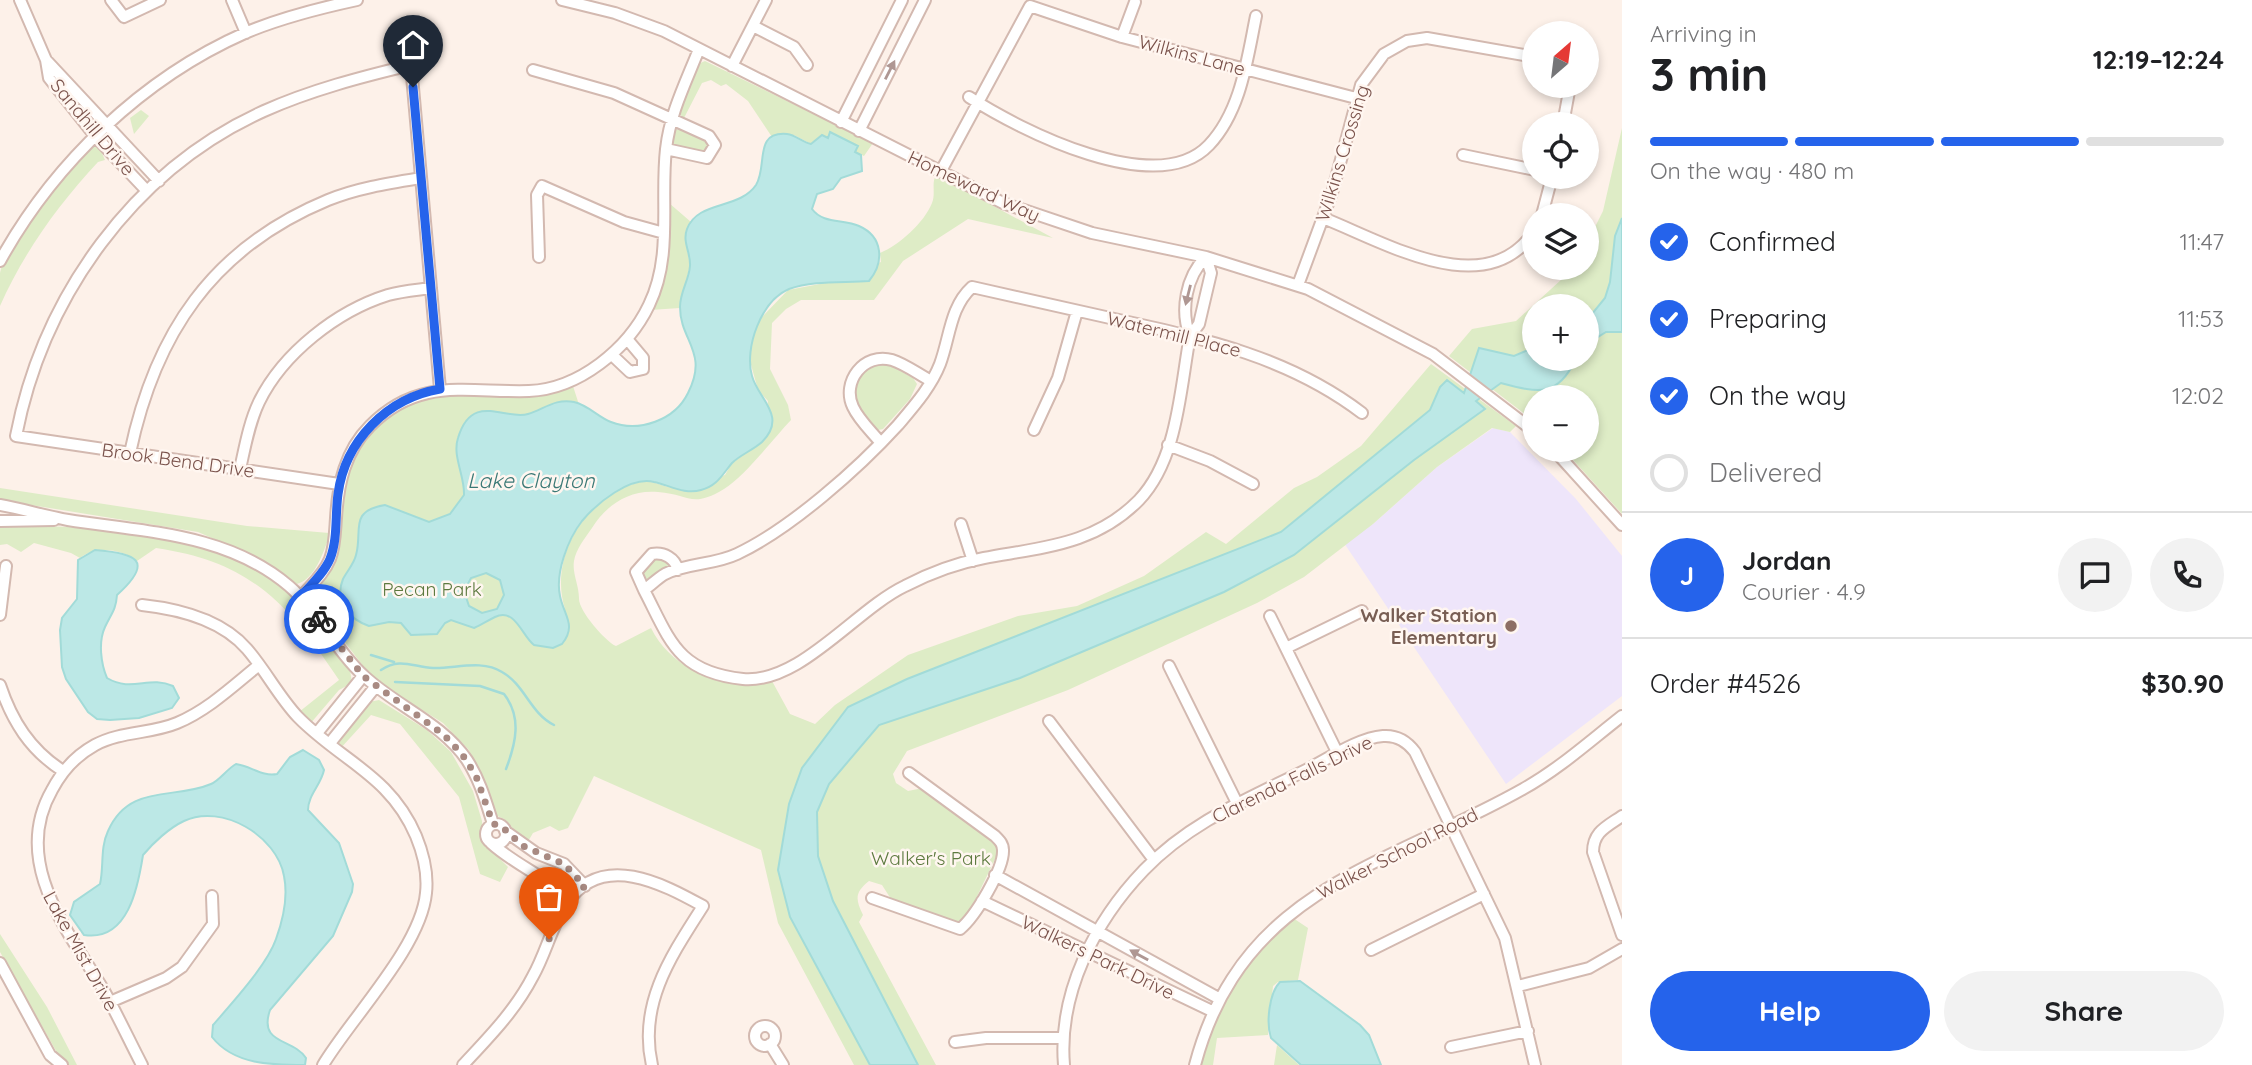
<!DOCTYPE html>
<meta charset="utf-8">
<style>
body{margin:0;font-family:Quicksand,sans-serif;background:#f2f2f2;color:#202124;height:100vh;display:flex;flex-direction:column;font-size:26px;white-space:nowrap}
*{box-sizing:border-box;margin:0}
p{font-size:23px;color:#757577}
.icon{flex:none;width:38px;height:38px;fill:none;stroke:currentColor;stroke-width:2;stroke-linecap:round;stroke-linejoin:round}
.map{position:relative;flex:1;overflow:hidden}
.sheet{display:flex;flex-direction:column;background:#fff;width:630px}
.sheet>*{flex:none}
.needle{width:46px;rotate:28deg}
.tools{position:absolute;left:1522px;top:21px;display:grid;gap:14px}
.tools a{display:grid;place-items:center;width:77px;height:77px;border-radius:50%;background:#fff;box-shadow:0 4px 10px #0003;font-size:35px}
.pin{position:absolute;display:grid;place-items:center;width:60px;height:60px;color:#fff;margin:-72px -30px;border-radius:50% 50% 50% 0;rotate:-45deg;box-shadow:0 0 7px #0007}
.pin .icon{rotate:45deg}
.courier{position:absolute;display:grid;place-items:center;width:70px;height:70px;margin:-35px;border:5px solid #2563eb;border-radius:50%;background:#fff;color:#222;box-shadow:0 2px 9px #0007}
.head em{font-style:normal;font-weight:700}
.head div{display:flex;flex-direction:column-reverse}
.head{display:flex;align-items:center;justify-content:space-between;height:119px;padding:0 28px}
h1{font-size:46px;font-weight:700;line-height:52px}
.bar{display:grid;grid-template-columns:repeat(4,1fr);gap:10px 7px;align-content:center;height:84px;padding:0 28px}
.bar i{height:9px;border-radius:5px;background:#e0e0e0}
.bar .current{background:#2563eb}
.bar p{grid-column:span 4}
.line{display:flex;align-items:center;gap:18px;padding:0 28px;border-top:2px solid #e0e0e0}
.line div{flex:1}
.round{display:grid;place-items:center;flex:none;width:74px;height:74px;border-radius:37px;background:#f2f2f2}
ol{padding:0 28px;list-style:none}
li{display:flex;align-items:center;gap:21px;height:77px}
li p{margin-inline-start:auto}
li .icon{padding:7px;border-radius:50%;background:#2563eb;color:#fff;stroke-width:4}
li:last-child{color:#757577}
li i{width:38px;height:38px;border:4px solid #e0e0e0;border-radius:50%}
.primary-button{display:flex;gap:14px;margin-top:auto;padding:14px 28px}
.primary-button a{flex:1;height:80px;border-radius:42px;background:#2563eb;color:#fff;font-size:28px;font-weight:700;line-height:80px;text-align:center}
.primary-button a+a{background:#f2f2f2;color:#202124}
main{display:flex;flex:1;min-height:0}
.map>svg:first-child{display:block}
.education{fill:#eee5fa}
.green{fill:#deecc6;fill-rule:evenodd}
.water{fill:#bce8e6;stroke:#a2dbd8;stroke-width:2;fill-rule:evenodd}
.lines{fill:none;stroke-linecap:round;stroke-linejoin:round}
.stream{stroke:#a2dbd8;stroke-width:2.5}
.minor-casing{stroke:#d3b9b0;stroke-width:14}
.minor{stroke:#fff;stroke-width:10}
.oneway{fill:#af9793}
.done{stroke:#a88a82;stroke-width:7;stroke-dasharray:0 12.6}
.route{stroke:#2563eb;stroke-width:9}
.education-dot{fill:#8d6e63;stroke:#fff6f0;stroke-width:2.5}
.labels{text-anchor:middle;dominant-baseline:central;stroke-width:5;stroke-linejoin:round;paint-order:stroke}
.street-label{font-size:19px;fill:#7a524b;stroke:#fff6f0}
.park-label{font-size:19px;fill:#5d7a3f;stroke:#fff6f0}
.education-label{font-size:19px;font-weight:bold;fill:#785e54;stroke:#fff6f0;text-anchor:end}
.water-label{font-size:21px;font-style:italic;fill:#3a7875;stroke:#fff6f0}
</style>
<main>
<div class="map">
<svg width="1622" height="1065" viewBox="0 0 1622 1065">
<rect width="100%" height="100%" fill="#fdf1e9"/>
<path class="education" d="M 1493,428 L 1510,432 L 1576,499 L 1622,556 L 1622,696 L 1506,784 L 1344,543 L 1373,524 L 1437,467 Z"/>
<path class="green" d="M 705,61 L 873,143 L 864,156 L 855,152 L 858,147 L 830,132 L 828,138 L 811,144 L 794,135 L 772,137 L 748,101 L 726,84 L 721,86 L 711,80 L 702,83 L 684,118 L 678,113 L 698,64 Z
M 141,110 L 149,116 L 134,134 L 130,118 Z
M 681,128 L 706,139 L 711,148 L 707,153 L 673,144 L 674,131 Z
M 1622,128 L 1622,514 L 1564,450 L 1587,450 L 1587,397 L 1535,397 L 1535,422 L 1449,356 L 1472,329 L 1516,321 L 1574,268 L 1587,268 L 1587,243 L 1603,211 ZM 1535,306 L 1587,306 L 1587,359 L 1535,359 Z
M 94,143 L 98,144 L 105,160 L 98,162 C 58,205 24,252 0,306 C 0,295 0,283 0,273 C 5,243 72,167 94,143 Z
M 936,175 L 1053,238 L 968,219 L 903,261 L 874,300 L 801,300 L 786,309 L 772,323 L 770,369 L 788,405 L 791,420 C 774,438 744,477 724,489 C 691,509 689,494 658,492 C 630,489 606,505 592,528 C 585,538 576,549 574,561 C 572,573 579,585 579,598 C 578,610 605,641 616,646 L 651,628 C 673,672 725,690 772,681 L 790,714 L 815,724 L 835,705 L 908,655 L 1018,616 L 1077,606 L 1144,576 L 1206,532 L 1226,544 L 1294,488 L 1317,477 L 1361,446 L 1431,364 L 1516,426 L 1510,432 L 1492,428 L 1437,467 L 1373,524 L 1304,577 L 1257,603 L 1068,690 L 907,751 L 893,774 L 896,783 L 908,791 L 923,788 L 993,838 L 999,851 L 968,915 L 958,922 L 891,899 L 882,885 L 869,881 C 855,892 855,899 863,915 L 859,922 L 936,1065 L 854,1065 L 778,923 L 761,850 L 594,776 L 568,828 L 559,831 L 550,826 L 533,833 L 527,843 L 504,819 L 495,815 L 484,780 L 468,749 L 443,723 L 387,688 L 366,670 L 309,595 C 316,586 326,575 330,564 C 342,534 335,498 346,468 C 380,378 493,389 572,383 L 584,420 L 524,544 L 565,609 C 548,556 587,495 640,482 C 654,479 665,489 677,488 C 693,486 709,479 725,475 L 732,463 L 764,440 L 768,401 L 758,390 L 750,361 L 752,336 L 761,318 L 788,290 L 820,284 L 881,262 L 880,253 C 899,245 924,223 932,203 C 936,193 931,184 936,175 Z
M 669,203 L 691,222 L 685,238 L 690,265 L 680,308 L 650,310 Z
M 884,362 L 913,378 L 917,384 L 910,399 L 883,429 L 878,430 L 862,416 L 851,394 L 865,366 Z
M 0,488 L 247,526 L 329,533 L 329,537 C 323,553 315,579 297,584 L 258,558 L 198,532 L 0,500 Z
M 0,525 C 87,527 206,528 278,584 C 309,608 324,643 350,670 L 352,683 L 339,690 L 310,724 L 299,712 L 339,680 C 288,604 252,562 156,548 L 137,561 C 123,549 95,545 80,558 L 71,553 L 34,543 L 21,552 L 7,544 L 0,545 Z
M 656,557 L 667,562 L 668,566 L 649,584 L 641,578 L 643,568 Z
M 379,700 L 427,730 L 451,752 L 473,791 L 482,821 L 483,842 L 508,867 L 500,882 L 480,874 L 459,797 L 400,724 L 371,715 L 339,750 L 338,737 L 369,702 Z
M 1290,916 L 1308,928 L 1298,980 L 1278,982 L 1273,986 L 1268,1035 L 1217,1038 L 1213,1065 L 1198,1065 C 1214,999 1246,965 1290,916 Z
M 0,934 L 47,1007 L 77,1065 L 64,1065 L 0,952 Z
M 1277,1045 L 1299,1065 L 1274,1065 Z"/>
<path class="water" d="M 830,132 L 858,146 L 855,152 L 861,155 L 862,171 L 841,178 L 833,189 L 817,194 L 812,209 C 823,224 843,219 859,226 C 884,237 884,263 869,281 C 844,283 813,280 789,289 C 761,301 744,348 752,376 C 758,399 788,416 762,442 C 753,450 740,455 732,463 C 722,475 717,486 701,490 C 685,495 669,485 654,482 C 630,476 597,503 582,521 C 568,539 555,573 560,596 C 564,616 577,625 562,644 L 553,648 L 534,645 C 522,636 515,607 495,617 C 487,621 481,625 474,628 L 451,620 L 445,623 L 437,634 L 411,635 L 401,623 L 389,622 L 369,626 C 349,619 334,601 343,579 C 347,571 354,564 356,555 C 363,531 348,511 385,505 L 429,522 L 450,514 L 464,495 C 465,476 452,456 458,438 C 472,391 505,421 528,414 C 544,409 556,398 574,402 C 588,405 598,417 611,422 C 639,433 675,420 688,393 C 709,352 680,341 680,307 C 680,292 689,280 690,266 C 691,253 682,242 687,229 C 698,200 739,210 756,185 C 768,166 753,131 787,134 C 796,135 802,142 811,144 L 822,135 L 828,138 ZM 486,573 L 500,580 L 504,595 L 497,609 L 482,613 L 469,606 L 464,591 L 471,578 Z
M 1622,218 L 1622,332 L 1606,332 L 1587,344 L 1587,320 L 1605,298 L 1610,282 L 1615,236 Z
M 1535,347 L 1535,359 L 1576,359 C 1557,398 1539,393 1501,383 L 1476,401 L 1485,409 L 1414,460 L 1294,555 L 1224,592 L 1020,678 L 879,725 L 829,784 L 817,812 L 818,856 L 833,901 L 918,1065 L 870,1065 L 790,917 L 778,870 L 789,804 L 802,768 L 848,707 L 907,679 L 1281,532 L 1430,410 L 1440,387 L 1447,380 L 1464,393 L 1479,348 L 1514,356 Z
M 95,550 C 135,553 156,560 117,595 C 116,610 111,614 105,627 C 98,642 101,664 107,678 C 132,693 149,675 173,686 L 179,698 L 172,708 L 139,718 L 110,720 L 97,719 L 88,712 L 66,679 L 62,667 L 60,630 L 62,618 L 77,599 L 78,560 Z
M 303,750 L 319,760 L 324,770 C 321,785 308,795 308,810 L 339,843 L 353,884 L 352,892 L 333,936 L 270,1010 C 258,1045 293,1038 306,1058 L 305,1065 C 272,1065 234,1065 212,1037 L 213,1025 C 232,1003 267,965 276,939 C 283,920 288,896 284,876 C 277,836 222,803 184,821 C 169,828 153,843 143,855 C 138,887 128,942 84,935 L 70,915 L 74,902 L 100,884 C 104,867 100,848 108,831 C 129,783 174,800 211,784 C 220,780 227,769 236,764 C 251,766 262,777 277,774 L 290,757 Z
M 1300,981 L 1360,1025 L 1369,1035 L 1381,1065 L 1301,1065 L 1271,1038 C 1266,1023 1269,993 1280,982 Z"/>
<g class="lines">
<path class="stream" d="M 371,655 L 394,662
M 381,670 C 400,657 413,667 433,668 C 454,669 482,659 502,672 C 525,685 530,713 554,725
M 395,682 L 480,686 L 504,694 C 522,717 516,743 506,769"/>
<defs>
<path id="minor" d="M 20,0 L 46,60 L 49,78 L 95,136 L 147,191
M 111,0 L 124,17 L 160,0
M 232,0 L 246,33
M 562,0 L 615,13 L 664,31 L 1003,203 L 1092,233 L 1206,257 L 1308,289 L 1433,354 L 1535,432
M 753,26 L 794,47 L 807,65
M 1122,37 L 1135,2
M 46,60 L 159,181
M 732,66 L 766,0
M 533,70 L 614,93 L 709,136 L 715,145 L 707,158 L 666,149
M 969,97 C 1020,130 1157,200 1209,145 C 1241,111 1247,60 1256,16
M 841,122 L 902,0
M 1563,124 L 1570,86
M 859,131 L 925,0
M 1463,155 L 1535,170
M 941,171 L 1030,6 L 1122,37 L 1356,98
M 1542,215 L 1552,177
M 1323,218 C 1385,242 1487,305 1535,230
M 539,257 L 537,195 L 542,186 L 624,222 L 664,233
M 0,261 C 54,163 143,78 245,33 C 280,18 320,8 357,0
M 1298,285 L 1332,193 L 1361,85 L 1384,54 L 1407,41 L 1427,38 L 1535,57
M 1190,336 C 1180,311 1186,276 1206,257 L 1211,273 L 1199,324 L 1190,336 C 1180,389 1178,459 1139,500 C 1095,545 1043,547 984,558 C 957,563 930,573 905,586 C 855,610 800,684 743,679 C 677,672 670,640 644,590 C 651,585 658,578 665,574 C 687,563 714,565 737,554 C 790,529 858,469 898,425 C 914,406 931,387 940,364 C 950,337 950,307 972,287 C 1021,298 1070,309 1119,320 C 1206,339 1290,358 1362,413
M 612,355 L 630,372 L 643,369 L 643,358 L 627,339
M 1034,430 L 1058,378 L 1077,311
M 880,442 C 871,431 859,420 853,407 C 841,382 864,352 892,360 C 905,364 918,374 931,381
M 1168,445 L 1210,461 L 1253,484
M 1554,450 L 1622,525
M 130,453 C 155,334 212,248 328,200 C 357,188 390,183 421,178
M 240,469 C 245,447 249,423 259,402 C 283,353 337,311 388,295 C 402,291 417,290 431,288
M 339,484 L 16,436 C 43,297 133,170 264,111 C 311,90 361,77 411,65 L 440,389
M 0,505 C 23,509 45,516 68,520 C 144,532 227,533 289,586 C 319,612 335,650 364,676 C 396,706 442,723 467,760 C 480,780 486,802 493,824
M 0,521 L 54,520
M 961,524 L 973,561
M 644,590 L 636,572 L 652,554 C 664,552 675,558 678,570
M 301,597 C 311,585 324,574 330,559 C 335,547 335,531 336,518 C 338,484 345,451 370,426 C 419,376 468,393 529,391 C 579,389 628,349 649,305 C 673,256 660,201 666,149 C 670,113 686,82 699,49
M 142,605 C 179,609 222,620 247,649 C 266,671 279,697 298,717 C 341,761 390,775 416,836 C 423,853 428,875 426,893 C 421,947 351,1018 323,1065
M 0,615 L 6,566
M 1270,616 L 1338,754
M 1286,648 L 1362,611
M 1169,666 L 1237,803
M 0,685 C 12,721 30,750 63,771
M 1049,721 L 1154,860
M 317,733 L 363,676
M 330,743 L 376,686
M 1622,816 C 1606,827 1593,832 1593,852 L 1622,935
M486 834a10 10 0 1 1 20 0a10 10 0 1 1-20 0Z
M 505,831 L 536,853 L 564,864 L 585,886
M 491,843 C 515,865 546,876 569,900
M 995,875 L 1220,999
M 872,898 L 960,929 C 975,917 1004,869 1003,850 C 1003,844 1000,841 995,836 L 909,773
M 982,901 L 1214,1012
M 1371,950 L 1484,894
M 0,963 L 50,1055 L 62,1065
M 1518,986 L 1589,968 L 1622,949
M 110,1002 L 166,978 L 182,967 L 213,924 L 212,896
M755 1036a10 10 0 1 1 20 0a10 10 0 1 1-20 0Z
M 955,1042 L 986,1038 L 1063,1038
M 770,1044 L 783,1065
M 1451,1047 L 1528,1031
M 142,1065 C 129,1040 117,1014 103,989 C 67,930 11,861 52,790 C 62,771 75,756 95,745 C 121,731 151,734 177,723 C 208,710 233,686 259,665
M 463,1065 C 489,1037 515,1011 533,976 C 546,953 552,925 567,903 C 602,851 663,884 703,906 C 671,956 638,1004 652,1065
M 1064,1065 C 1058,993 1095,921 1144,870 C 1190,822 1248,799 1306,770 C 1328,759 1358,738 1383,736 C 1397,735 1407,741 1415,752 L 1505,938 L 1535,1065
M 1195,1065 C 1242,888 1385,867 1523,789 C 1559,769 1590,741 1622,716"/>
</defs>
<use href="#minor" class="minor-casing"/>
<use href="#minor" class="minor"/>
</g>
<defs><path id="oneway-solid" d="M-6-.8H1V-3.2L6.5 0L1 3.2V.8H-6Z" transform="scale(1.75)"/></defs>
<g class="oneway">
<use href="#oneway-solid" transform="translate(890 70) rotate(-63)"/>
<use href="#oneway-solid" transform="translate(1188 295) rotate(104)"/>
<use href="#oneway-solid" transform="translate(1139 955) rotate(-151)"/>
</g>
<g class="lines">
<path class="done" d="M 319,619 L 363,676 L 443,734 L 462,754 L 476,776 L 493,824 L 500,825 L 523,846 L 564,864 L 585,886 L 569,900 L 549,939"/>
<path class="route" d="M 319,619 L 300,597 C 311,585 324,573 330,559 C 338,539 335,515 338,494 C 345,441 387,398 440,389 L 413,87"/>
</g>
<circle class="education-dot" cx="1511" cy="626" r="7"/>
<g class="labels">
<g class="street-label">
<text transform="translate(1192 55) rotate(15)">Wilkins Lane</text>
<text transform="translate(93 127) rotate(50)">Sandhill Drive</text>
<text transform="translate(1342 153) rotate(-73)">Wilkins Crossing</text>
<text transform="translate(974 186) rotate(25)">Homeward Way</text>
<text transform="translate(1174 334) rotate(14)">Watermill Place</text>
<text transform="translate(178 460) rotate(8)">Brook Bend Drive</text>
<text transform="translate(1292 779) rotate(-26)">Clarenda Falls Drive</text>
<text transform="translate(1397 853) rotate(-27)">Walker School Road</text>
<text transform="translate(81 951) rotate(61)">Lake Mist Drive</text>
<text transform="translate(1098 957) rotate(26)">Walkers Park Drive</text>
</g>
<g class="park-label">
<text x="432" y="589">Pecan Park</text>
<text x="931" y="858">Walker's Park</text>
</g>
<g class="education-label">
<text x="1497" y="615">Walker Station<tspan x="1497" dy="22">Elementary</tspan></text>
</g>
<g class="water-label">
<text x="531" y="480">Lake Clayton</text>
</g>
</g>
</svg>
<div class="tools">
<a><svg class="needle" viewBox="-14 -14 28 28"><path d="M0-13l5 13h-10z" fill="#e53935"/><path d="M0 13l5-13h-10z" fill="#757577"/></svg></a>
<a><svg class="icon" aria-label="locate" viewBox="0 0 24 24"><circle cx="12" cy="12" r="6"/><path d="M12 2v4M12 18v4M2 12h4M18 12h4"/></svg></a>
<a><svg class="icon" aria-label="layers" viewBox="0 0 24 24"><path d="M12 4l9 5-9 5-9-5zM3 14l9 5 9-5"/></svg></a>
<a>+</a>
<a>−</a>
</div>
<div class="pin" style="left:549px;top:939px;background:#ea580c"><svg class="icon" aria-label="bag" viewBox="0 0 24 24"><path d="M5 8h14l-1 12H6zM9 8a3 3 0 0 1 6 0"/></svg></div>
<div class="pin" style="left:413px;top:87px;background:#1f2937"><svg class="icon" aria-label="home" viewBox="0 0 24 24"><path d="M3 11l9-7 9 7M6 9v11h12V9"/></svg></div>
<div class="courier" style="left:319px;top:619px"><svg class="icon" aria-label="bike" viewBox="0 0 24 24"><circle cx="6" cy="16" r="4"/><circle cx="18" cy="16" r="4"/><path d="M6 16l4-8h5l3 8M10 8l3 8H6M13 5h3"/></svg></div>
</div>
<section class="sheet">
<div class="head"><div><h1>3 min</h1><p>Arriving in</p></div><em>12:19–12:24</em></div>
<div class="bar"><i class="current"></i><i class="current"></i><i class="current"></i><i></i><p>On the way · 480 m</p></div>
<ol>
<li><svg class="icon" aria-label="check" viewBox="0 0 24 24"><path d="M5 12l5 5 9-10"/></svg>Confirmed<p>11:47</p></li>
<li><svg class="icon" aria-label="check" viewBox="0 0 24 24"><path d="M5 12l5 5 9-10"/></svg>Preparing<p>11:53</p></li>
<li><svg class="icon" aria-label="check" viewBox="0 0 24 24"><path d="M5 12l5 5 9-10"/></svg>On the way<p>12:02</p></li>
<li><i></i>Delivered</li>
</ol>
<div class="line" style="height:126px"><b class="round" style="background:#2563eb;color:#fff">J</b><div><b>Jordan</b><p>Courier · 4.9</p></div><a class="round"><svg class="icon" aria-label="chat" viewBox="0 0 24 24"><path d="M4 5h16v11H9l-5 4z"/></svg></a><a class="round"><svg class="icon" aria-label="phone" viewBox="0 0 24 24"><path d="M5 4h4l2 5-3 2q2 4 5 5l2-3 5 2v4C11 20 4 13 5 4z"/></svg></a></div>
<div class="line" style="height:91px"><div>Order #4526</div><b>$30.90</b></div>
<div class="primary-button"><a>Help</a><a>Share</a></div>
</section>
</main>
